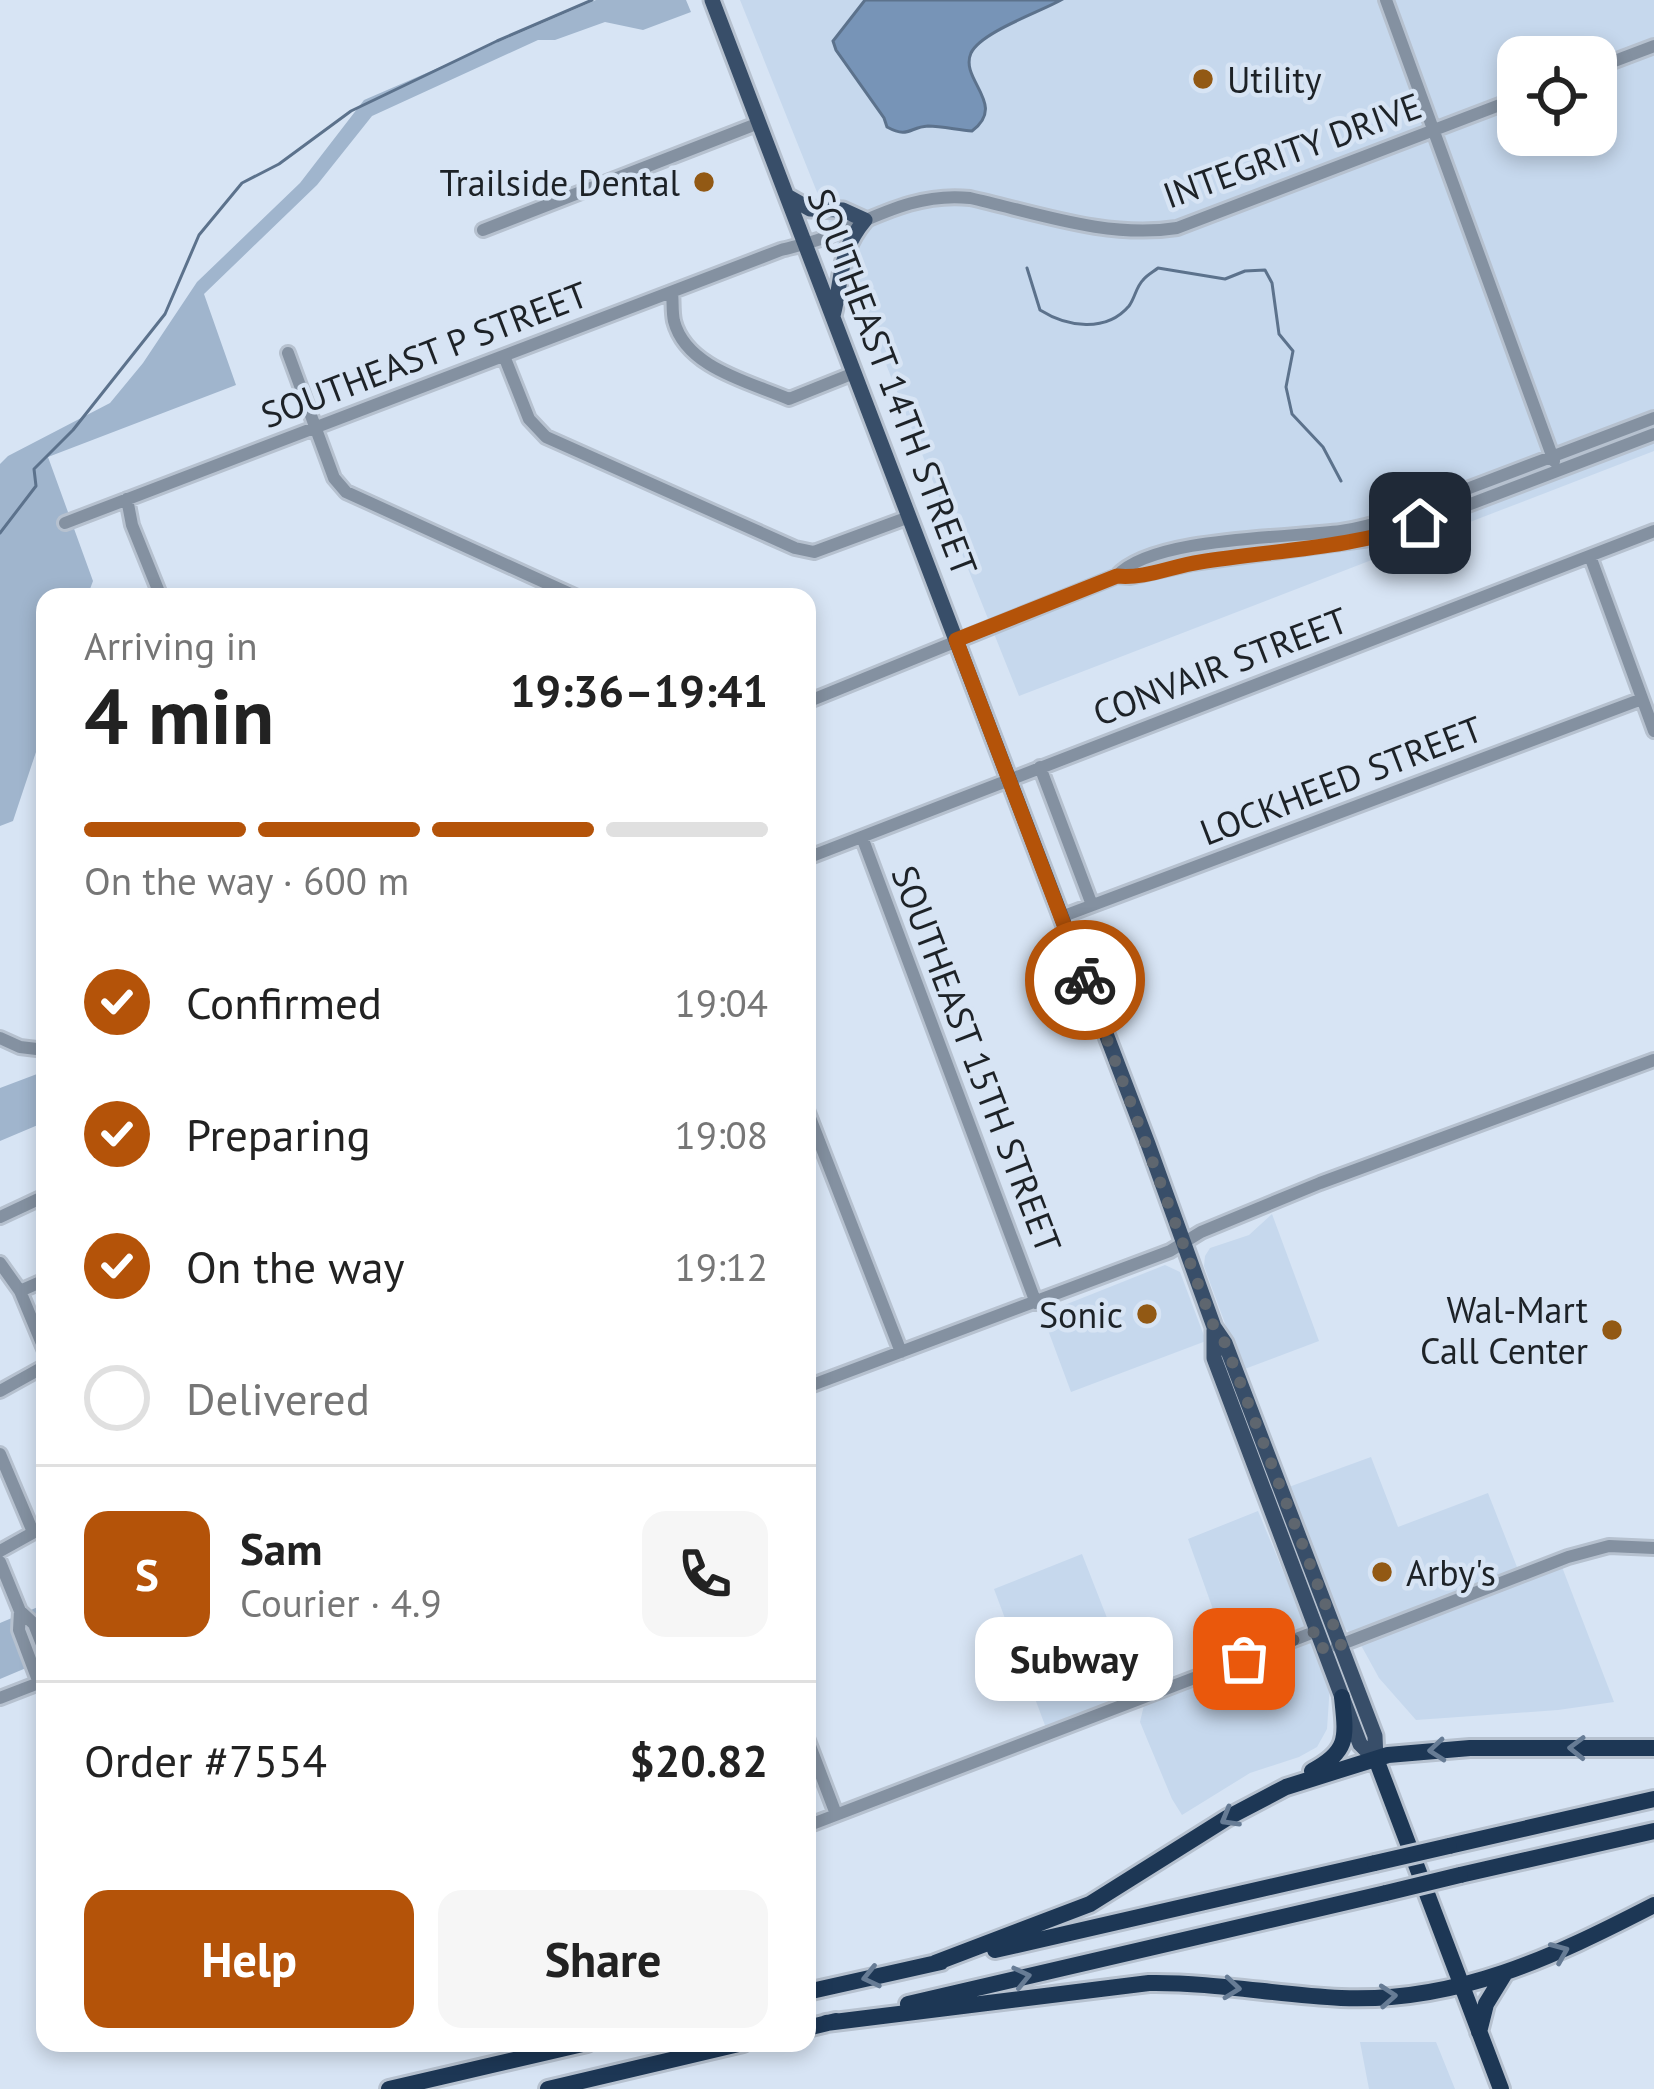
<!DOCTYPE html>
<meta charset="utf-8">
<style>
body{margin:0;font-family:"PT Sans",sans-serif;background:#f6f6f6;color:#222;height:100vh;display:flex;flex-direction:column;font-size:45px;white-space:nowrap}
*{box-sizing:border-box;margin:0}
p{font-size:39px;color:#767676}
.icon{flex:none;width:66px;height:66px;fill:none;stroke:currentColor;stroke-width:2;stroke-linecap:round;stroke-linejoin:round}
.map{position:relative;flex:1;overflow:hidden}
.details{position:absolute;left:36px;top:588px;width:780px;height:1464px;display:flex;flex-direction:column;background:#fff;border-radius:24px;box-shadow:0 6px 18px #0003}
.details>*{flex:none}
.tools{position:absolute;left:1497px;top:36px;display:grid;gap:24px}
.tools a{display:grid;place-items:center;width:120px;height:120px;border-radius:24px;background:#fff;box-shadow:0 6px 18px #0003;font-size:60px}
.pin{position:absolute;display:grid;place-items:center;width:102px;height:102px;color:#fff;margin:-51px;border-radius:24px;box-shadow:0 6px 18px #0006}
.courier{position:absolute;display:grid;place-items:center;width:120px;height:120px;margin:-60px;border:9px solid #b45309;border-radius:50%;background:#fff;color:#222;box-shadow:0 3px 15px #0007}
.bubble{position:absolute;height:84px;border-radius:24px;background:#fff;box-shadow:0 6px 18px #0003;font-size:39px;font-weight:800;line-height:84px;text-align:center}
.headline em{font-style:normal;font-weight:800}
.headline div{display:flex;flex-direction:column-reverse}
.headline{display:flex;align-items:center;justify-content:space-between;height:204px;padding:0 48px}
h1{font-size:78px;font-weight:800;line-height:90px}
.bar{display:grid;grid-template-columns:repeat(4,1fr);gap:18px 12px;align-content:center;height:144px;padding:0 48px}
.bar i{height:15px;border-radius:9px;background:#e0e0e0}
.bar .selected{background:#b45309}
.bar p{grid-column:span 4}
.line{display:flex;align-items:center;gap:30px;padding:0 48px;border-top:3px solid #e0e0e0}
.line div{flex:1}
.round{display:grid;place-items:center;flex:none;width:126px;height:126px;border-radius:24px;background:#f6f6f6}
ol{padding:0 48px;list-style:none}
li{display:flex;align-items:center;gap:36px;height:132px}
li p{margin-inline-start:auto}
li .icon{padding:12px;border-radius:50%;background:#b45309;color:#fff;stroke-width:4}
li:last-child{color:#767676}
li i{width:66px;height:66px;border:6px solid #e0e0e0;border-radius:50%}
.cta{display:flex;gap:24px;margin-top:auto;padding:24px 48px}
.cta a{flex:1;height:138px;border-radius:24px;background:#b45309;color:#fff;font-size:48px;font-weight:800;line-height:138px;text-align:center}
.cta a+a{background:#f6f6f6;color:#222}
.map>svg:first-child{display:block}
.built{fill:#c6d8ed;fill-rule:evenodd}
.green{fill:#a0b5cd}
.water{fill:#7794b7;stroke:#5c728c;stroke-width:3}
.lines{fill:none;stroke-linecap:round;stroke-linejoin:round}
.stream{stroke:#5c728c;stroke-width:3}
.minor-casing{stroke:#b6c1cf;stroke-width:18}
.major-casing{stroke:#b6c1cf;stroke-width:21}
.highway-casing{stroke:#b6c1cf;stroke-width:22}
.minor{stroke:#8491a1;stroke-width:12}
.major{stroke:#384e69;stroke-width:15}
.highway{stroke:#1d3755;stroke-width:16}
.highway-bridge-casing{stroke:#b6c1cf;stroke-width:22;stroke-linecap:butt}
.highway-bridge{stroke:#1d3755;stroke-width:16}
.oneway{stroke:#677c95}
.done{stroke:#5e666f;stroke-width:12;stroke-dasharray:0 21.6}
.route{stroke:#b45309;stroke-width:15}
.poi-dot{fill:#925914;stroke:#d7e4f4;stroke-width:4.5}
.labels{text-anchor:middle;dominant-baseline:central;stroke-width:9;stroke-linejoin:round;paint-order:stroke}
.poi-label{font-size:36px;fill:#1d2227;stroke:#d7e4f4;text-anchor:end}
.street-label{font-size:36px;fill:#1d2227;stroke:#d7e4f4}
</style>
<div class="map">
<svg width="1654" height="2089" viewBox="0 0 1654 2089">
<rect width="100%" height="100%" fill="#d7e4f4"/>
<path class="built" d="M 740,0 L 1654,0 L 1654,451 L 1019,696 ZM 1518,57 L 1596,57 L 1596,135 L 1518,135 Z
M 1272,1214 L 1319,1341 L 1242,1370 L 1204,1266 L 1205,1256 L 1210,1248 L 1249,1235 Z
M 1165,1265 L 1180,1272 L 1206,1341 L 1071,1392 L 1042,1314 Z
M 1371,1457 L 1398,1527 L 1488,1493 L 1517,1567 L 1557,1554 L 1614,1702 L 1558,1710 L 1416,1720 L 1379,1678 L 1362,1647 L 1347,1630 L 1338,1627 L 1286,1488 Z
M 1258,1511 L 1330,1684 L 1327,1729 L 1317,1747 L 1299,1757 L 1250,1773 L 1182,1815 L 1172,1799 L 1140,1722 L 1144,1705 L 1218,1677 L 1198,1623 L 1215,1615 L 1188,1539 Z
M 1082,1554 L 1136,1692 L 1046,1728 L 994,1589 Z
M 1360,2042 L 1436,2042 L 1455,2089 L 1369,2089 Z"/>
<path class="green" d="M 596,0 L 686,0 L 691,12 L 643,30 L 605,22 L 555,40 L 538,40 L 372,116 L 317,185 L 204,294 L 236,385 L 48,457 L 93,581 L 87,597 L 45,597 L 45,725 L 13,821 L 0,826 L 0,464 L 8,456 L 110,403 L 143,363 L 197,282 L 300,183 L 364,100 Z
M 45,1071 L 45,1122 L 0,1141 L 0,1088 Z
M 45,1604 L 45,1660 L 0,1679 L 0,1623 Z"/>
<path class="water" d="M 865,0 L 1061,0 C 1040,12 981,32 971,53 C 959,80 1008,104 972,131 C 958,130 942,126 928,126 C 909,127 909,139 887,127 L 884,118 L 836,50 L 833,41 Z"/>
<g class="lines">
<path class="stream" d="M 1027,268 L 1040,310 C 1067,327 1106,333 1129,306 C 1135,298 1136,287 1143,280 C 1147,275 1153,272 1158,268 L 1225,279 L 1245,271 L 1265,270 L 1272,283 L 1279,334 L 1293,351 L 1286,387 L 1292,414 L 1323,447 L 1341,481
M 0,533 L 36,486 L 34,469 L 73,430 L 165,314 L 199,235 L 242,183 L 279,164 L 351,111 L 497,41 L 592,0"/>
<defs>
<path id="minor" d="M 1386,0 L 1554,461
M 1596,68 L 1654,46
M 483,230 L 759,123
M 672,292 C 673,301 672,312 674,321 C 686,368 750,382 789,399 L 854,373
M 288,353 L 334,478 L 346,492 L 577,597
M 504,356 L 529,419 L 546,437 L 795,548 L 814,552 L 909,517
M 127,499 L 132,525 L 161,597
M 65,523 L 781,250 C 796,246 811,243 826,237 C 874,218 916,192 970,198 C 1037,213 1108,239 1177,228 L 1518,98
M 1590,556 L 1654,731
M 1117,576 L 1130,577 L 1193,563 L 1370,539 L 1397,532 L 1654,434
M 246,597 L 253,597
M 807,702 L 1117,576 C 1151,537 1288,538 1341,531 C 1387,524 1429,504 1472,487 C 1533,464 1593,441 1654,418
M 1040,767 L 1092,905
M 862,837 L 1036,1303
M 807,858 L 1654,531
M 1061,917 L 1642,699
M 0,1038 L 20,1047 L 45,1050
M 807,1110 L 901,1352
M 0,1217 L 45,1196
M 0,1263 L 20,1291 L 45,1351
M 20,1291 L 45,1280
M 807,1387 L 1170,1251 L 1201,1232 L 1320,1183 L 1654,1060
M 0,1391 L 45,1366
M 0,1454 L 33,1532
M 0,1551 L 45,1526
M 0,1562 L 20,1611 L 19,1630 L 39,1683
M 20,1611 L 34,1624 L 45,1652
M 1337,1646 L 1568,1557 L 1609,1546 L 1654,1548
M 0,1698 L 44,1681
M 807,1738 L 836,1814
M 807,1826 L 1317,1631"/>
<path id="major" d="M 712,0 L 1148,1144 L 1214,1327 L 1225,1343 L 1375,1736 L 1376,1759
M 787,196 L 810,209 L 843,210 L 865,220 C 838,252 843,277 833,316
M 1214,1330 L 1214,1358 L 1342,1697 L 1360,1744 L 1375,1759"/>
<path id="highway" d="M 1376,1759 L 1501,2089
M 1312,1771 C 1350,1751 1346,1736 1342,1697
M 1449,1846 L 1654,1799
M 1460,1875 L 1654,1831
M 995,1950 L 1375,1863
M 935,1963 L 1090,1904 L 1227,1818 L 1286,1787 L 1388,1755 L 1470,1748 L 1654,1748
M 807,1992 L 941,1962
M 908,2004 L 1386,1893
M 826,2023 L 1149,1983 C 1213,1982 1277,1995 1341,1998 C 1457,2003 1553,1957 1654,1905
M 807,2028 L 836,2021
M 1479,2032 L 1486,2004 L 1505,1973
M 389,2089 L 587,2043
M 548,2089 L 743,2043"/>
</defs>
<use href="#minor" class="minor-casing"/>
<use href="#major" class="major-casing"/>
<use href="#highway" class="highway-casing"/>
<use href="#minor" class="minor"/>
<use href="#major" class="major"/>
<use href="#highway" class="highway"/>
<defs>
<path id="highway-bridge" d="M 1375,1863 L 1449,1846
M 1386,1893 L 1460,1875"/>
</defs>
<use href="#highway-bridge" class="highway-bridge-casing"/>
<use href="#highway-bridge" class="highway-bridge"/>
</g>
<defs><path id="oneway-chevron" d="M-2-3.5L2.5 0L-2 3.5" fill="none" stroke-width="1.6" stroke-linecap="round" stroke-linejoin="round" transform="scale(3)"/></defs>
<g class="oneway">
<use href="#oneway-chevron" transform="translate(1577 1748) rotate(-179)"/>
<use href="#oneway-chevron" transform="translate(1437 1750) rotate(175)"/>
<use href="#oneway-chevron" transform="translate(1229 1818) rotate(150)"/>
<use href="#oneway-chevron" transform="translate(1560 1952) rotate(-23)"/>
<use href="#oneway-chevron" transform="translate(871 1977) rotate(167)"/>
<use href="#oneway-chevron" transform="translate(1022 1977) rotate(-13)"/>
<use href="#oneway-chevron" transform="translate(1232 1988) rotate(6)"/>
<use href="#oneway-chevron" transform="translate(1388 1996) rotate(-4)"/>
</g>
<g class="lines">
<path class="done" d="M 1085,980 L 1214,1327 L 1225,1343 L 1341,1645 L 1324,1651 L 1317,1631 L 1244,1659"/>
<path class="route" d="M 1085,980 L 956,640 L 1117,576 C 1145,579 1172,566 1200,562 C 1273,550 1351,549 1420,523"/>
</g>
<g class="poi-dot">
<circle cx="1203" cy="79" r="12"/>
<circle cx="704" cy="182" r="12"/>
<circle cx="1147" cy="1314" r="12"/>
<circle cx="1612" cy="1330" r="12"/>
<circle cx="1382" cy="1572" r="12"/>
</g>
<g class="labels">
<g class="poi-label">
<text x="1227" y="79" text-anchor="start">Utility</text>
<text x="680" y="182">Trailside Dental</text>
<text x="1588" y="1309">Wal-Mart<tspan x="1588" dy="41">Call Center</tspan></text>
<text x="1123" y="1314">Sonic</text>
<text x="1406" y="1572" text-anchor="start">Arby's</text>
</g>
<g class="street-label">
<text transform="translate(1292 150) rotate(-20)">INTEGRITY DRIVE</text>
<text transform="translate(424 354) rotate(-21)">SOUTHEAST P STREET</text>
<text transform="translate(893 382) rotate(69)">SOUTHEAST 14TH STREET</text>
<text transform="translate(1220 666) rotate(-21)">CONVAIR STREET</text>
<text transform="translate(1341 780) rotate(-21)">LOCKHEED STREET</text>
<text transform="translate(977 1059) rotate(69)">SOUTHEAST 15TH STREET</text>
</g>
</g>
</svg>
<div class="tools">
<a><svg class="icon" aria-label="locate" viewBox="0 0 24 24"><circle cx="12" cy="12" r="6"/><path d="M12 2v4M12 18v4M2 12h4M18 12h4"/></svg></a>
</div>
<div class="pin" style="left:1244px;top:1659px;background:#ea580c"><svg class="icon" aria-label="bag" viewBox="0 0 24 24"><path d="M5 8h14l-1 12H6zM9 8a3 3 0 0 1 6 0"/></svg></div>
<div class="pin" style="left:1420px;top:523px;background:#1f2937"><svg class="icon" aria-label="home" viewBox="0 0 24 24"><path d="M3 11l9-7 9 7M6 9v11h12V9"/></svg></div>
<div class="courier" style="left:1085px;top:980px"><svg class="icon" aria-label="bike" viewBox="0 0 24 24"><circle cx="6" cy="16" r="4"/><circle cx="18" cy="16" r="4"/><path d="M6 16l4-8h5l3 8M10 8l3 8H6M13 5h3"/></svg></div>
<div class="bubble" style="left:975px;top:1617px;width:198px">Subway</div>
<section class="details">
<div class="headline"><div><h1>4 min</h1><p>Arriving in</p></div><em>19:36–19:41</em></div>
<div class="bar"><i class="selected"></i><i class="selected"></i><i class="selected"></i><i></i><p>On the way · 600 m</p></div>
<ol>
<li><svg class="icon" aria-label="check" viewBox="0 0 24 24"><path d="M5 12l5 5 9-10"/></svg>Confirmed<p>19:04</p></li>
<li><svg class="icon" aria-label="check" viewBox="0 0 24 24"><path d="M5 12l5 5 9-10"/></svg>Preparing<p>19:08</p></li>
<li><svg class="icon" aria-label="check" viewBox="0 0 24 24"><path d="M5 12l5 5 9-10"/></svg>On the way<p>19:12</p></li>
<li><i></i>Delivered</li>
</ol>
<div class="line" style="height:216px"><b class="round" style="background:#b45309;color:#fff">S</b><div><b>Sam</b><p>Courier · 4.9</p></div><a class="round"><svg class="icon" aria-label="phone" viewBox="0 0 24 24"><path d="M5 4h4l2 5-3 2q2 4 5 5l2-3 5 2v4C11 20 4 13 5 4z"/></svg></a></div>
<div class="line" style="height:156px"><div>Order #7554</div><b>$20.82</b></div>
<div class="cta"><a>Help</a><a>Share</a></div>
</section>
</div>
